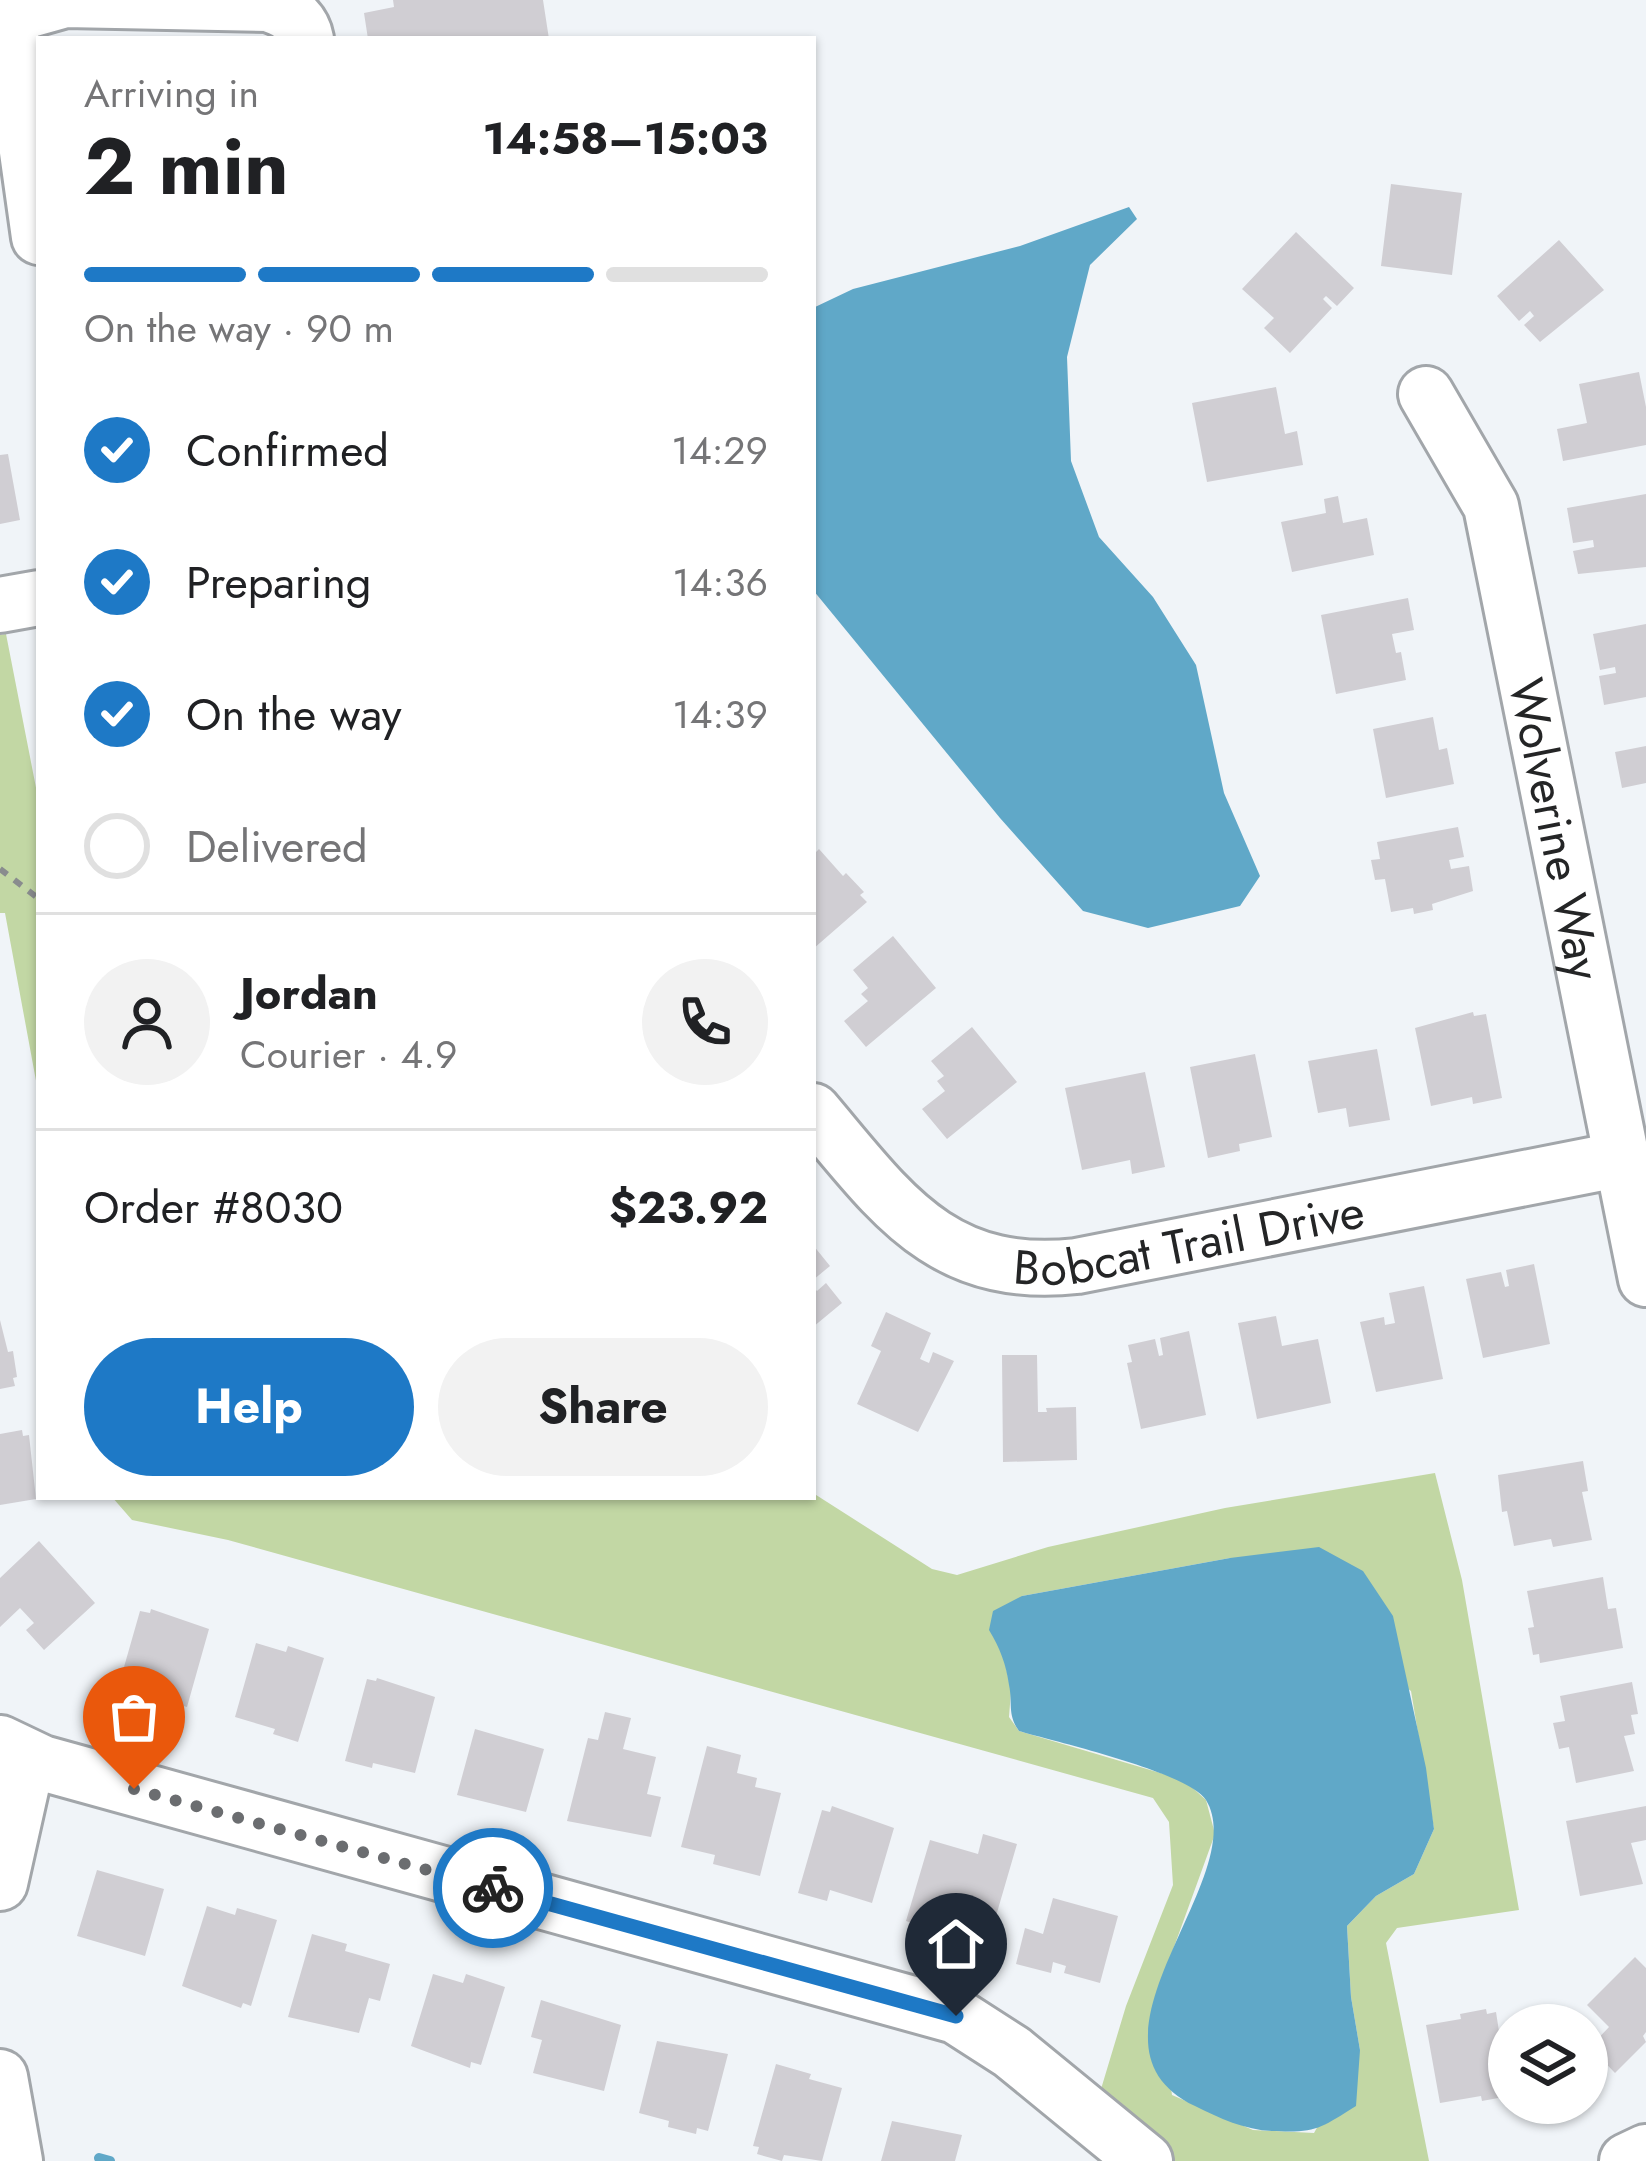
<!DOCTYPE html>
<meta charset="utf-8">
<style>
body{margin:0;font-family:Jost,sans-serif;background:#f2f2f2;color:#202124;height:100vh;display:flex;flex-direction:column;font-size:45px;white-space:nowrap}
*{box-sizing:border-box;margin:0}
p{font-size:39px;color:#757577}
.icon{flex:none;width:66px;height:66px;fill:none;stroke:currentColor;stroke-width:2;stroke-linecap:round;stroke-linejoin:round}
.map{position:relative;flex:1;overflow:hidden}
.panel{position:absolute;left:36px;top:36px;width:780px;height:1464px;display:flex;flex-direction:column;background:#fff;border-radius:0px;box-shadow:0 3px 9px #0004}
.panel>*{flex:none}
.fabs{position:absolute;left:1488px;top:2004px;display:grid;gap:24px}
.fabs a{display:grid;place-items:center;width:120px;height:120px;border-radius:50%;background:#fff;box-shadow:0 3px 9px #0004;font-size:60px}
.pin{position:absolute;display:grid;place-items:center;width:102px;height:102px;color:#fff;margin:-123px -51px;border-radius:50% 50% 50% 0;rotate:-45deg;box-shadow:0 0 12px #0007}
.pin .icon{rotate:45deg}
.courier{position:absolute;display:grid;place-items:center;width:120px;height:120px;margin:-60px;border:9px solid #1e79c6;border-radius:50%;background:#fff;color:#222;box-shadow:0 3px 15px #0007}
.overview em{font-style:normal;font-weight:700}
.overview div{display:flex;flex-direction:column-reverse}
.overview{display:flex;align-items:center;justify-content:space-between;height:204px;padding:0 48px}
h1{font-size:78px;font-weight:700;line-height:90px}
.bar{display:grid;grid-template-columns:repeat(4,1fr);gap:18px 12px;align-content:center;height:144px;padding:0 48px}
.bar i{height:15px;border-radius:9px;background:#e0e0e0}
.bar .selected{background:#1e79c6}
.bar p{grid-column:span 4}
.line{display:flex;align-items:center;gap:30px;padding:0 48px;border-top:3px solid #e0e0e0}
.line div{flex:1}
.round{display:grid;place-items:center;flex:none;width:126px;height:126px;border-radius:63px;background:#f2f2f2}
ol{padding:0 48px;list-style:none}
li{display:flex;align-items:center;gap:36px;height:132px}
li p{margin-inline-start:auto}
li .icon{padding:12px;border-radius:50%;background:#1e79c6;color:#fff;stroke-width:4}
li:last-child{color:#757577}
li i{width:66px;height:66px;border:6px solid #e0e0e0;border-radius:50%}
.action{display:flex;gap:24px;margin-top:auto;padding:24px 48px}
.action a{flex:1;height:138px;border-radius:72px;background:#1e79c6;color:#fff;font-size:48px;font-weight:700;line-height:138px;text-align:center}
.action a+a{background:#f2f2f2;color:#202124}
.map>svg:first-child{display:block}
.green{fill:#c2d7a4;fill-rule:evenodd}
.water{fill:#60a8c8}
.lines{fill:none;stroke-linecap:round;stroke-linejoin:round}
.stream{stroke:#60a8c8;stroke-width:10}
.building{fill:#d0ced3}
.minor-casing{stroke:#a2a6aa;stroke-width:60}
.path{stroke:#898c8e;stroke-width:6;stroke-dasharray:9 9;stroke-linecap:butt}
.minor{stroke:#fff;stroke-width:54}
.done{stroke:#6b6d70;stroke-width:12;stroke-dasharray:0 21.6}
.route{stroke:#1e79c6;stroke-width:15}
.labels{text-anchor:middle;dominant-baseline:central;stroke-width:9;stroke-linejoin:round;paint-order:stroke}
.street-label{font-size:48px;fill:#242526;stroke:#fff}
</style>
<div class="map">
<svg width="1646" height="2161" viewBox="0 0 1646 2161">
<rect width="100%" height="100%" fill="#f0f4f8"/>
<path class="green" d="M 6,634 L 39,803 L 39,1097 L 5,913 L 0,913 L 0,635 Z
M 1435,1473 L 1462,1580 L 1519,1910 L 1397,1928 L 1386,1943 L 1429,2161 L 1172,2161 L 1098,2099 L 1126,2006 L 1173,1885 L 1169,1822 L 1153,1798 L 228,1540 L 132,1520 L 112,1497 L 813,1497 L 813,1493 L 932,1569 L 957,1575 L 1048,1547 L 1225,1508 ZM 1230,1558 L 1411,1691 L 1434,1829 L 1414,1874 L 1376,1896 L 1347,1926 L 1351,1997 L 1360,2050 L 1314,2133 L 1253,2130 L 1172,2095 L 1158,1991 L 1215,1834 L 1206,1800 L 1184,1780 L 1019,1731 L 1009,1717 L 1011,1691 L 1003,1653 L 1022,1596 Z"/>
<path class="water" d="M 1129,207 L 1137,219 L 1090,265 L 1067,357 L 1071,461 L 1099,537 L 1153,597 L 1196,665 L 1224,793 L 1260,876 L 1240,906 L 1148,928 L 1083,911 L 1000,818 L 813,590 L 813,308 L 853,289 L 1020,246 Z
M 1319,1547 L 1363,1571 L 1393,1616 L 1426,1768 L 1434,1829 L 1414,1874 L 1376,1896 L 1347,1926 L 1351,1997 L 1360,2050 L 1356,2106 C 1319,2129 1317,2133 1272,2131 C 1245,2130 1219,2118 1195,2106 C 1064,2043 1253,1877 1206,1800 C 1188,1772 1056,1742 1019,1731 C 1007,1714 1013,1704 1009,1685 C 1006,1664 1000,1648 989,1630 L 993,1611 L 1022,1596 L 1230,1558 Z"/>
<g class="lines">
<path class="stream" d="M 99,2158 L 110,2161"/>
</g>
<path class="building" d="M 393,0 L 543,0 L 549,39 L 368,39 L 364,13 L 394,7 Z
M 1391,184 L 1462,193 L 1452,275 L 1381,266 Z
M 1296,232 L 1354,288 L 1337,306 L 1326,296 L 1323,299 L 1332,308 L 1290,353 L 1264,328 L 1274,318 L 1242,289 Z
M 1559,240 L 1604,290 L 1540,342 L 1524,325 L 1534,316 L 1530,311 L 1519,321 L 1497,296 Z
M 1639,372 L 1646,407 L 1646,445 L 1563,461 L 1557,429 L 1587,423 L 1579,384 Z
M 1276,387 L 1285,434 L 1297,431 L 1303,465 L 1207,482 L 1192,403 Z
M 8,454 L 20,520 L 0,524 L 0,455 Z
M 1646,494 L 1646,567 L 1578,574 L 1573,551 L 1594,547 L 1593,540 L 1573,543 L 1567,508 Z
M 1338,496 L 1343,523 L 1367,518 L 1374,555 L 1292,572 L 1281,522 L 1326,513 L 1324,499 Z
M 1408,598 L 1414,630 L 1392,634 L 1396,653 L 1401,652 L 1406,680 L 1336,694 L 1321,615 Z
M 1646,624 L 1646,697 L 1604,705 L 1599,676 L 1616,673 L 1615,667 L 1600,670 L 1593,634 Z
M 1433,717 L 1439,750 L 1447,748 L 1454,784 L 1386,798 L 1373,729 Z
M 1646,746 L 1646,783 L 1622,788 L 1615,752 Z
M 1458,827 L 1464,857 L 1449,860 L 1451,869 L 1469,866 L 1473,891 L 1432,904 L 1433,910 L 1414,914 L 1413,908 L 1391,912 L 1385,879 L 1375,880 L 1371,860 L 1380,859 L 1377,842 Z
M 819,849 L 843,876 L 846,873 L 864,892 L 860,895 L 867,902 L 813,949 L 813,855 Z
M 893,936 L 936,988 L 866,1047 L 844,1021 L 868,1001 L 861,994 L 868,988 L 853,970 Z
M 1473,1012 L 1474,1016 L 1486,1014 L 1502,1098 L 1473,1104 L 1472,1097 L 1431,1106 L 1415,1028 Z
M 972,1027 L 1017,1082 L 947,1139 L 922,1109 L 945,1091 L 937,1081 L 944,1076 L 931,1061 Z
M 1377,1049 L 1390,1120 L 1349,1127 L 1346,1108 L 1318,1113 L 1308,1061 Z
M 1255,1054 L 1272,1137 L 1239,1144 L 1240,1151 L 1208,1158 L 1190,1067 Z
M 1145,1072 L 1165,1167 L 1132,1174 L 1130,1160 L 1082,1170 L 1065,1088 Z
M 813,1245 L 830,1266 L 813,1280 Z
M 1534,1264 L 1550,1344 L 1483,1358 L 1466,1279 L 1501,1272 L 1505,1287 L 1509,1286 L 1506,1270 Z
M 826,1283 L 842,1303 L 813,1327 L 813,1287 L 817,1291 Z
M 1424,1286 L 1443,1379 L 1376,1392 L 1360,1322 L 1384,1317 L 1385,1325 L 1395,1323 L 1389,1293 Z
M 886,1312 L 931,1333 L 920,1359 L 929,1363 L 933,1352 L 954,1361 L 918,1432 L 857,1404 L 881,1351 L 871,1346 Z
M 1276,1316 L 1282,1346 L 1318,1339 L 1331,1403 L 1257,1419 L 1238,1323 Z
M 0,1320 L 8,1352 L 13,1351 L 17,1377 L 13,1378 L 15,1386 L 0,1389 Z
M 1189,1331 L 1206,1415 L 1141,1429 L 1127,1363 L 1132,1362 L 1128,1345 L 1155,1339 L 1159,1356 L 1163,1355 L 1160,1338 Z
M 1002,1355 L 1037,1355 L 1038,1412 L 1047,1412 L 1046,1408 L 1076,1407 L 1077,1460 L 1003,1462 Z
M 22,1430 L 23,1436 L 29,1435 L 36,1499 L 0,1505 L 0,1434 Z
M 1583,1461 L 1588,1491 L 1582,1492 L 1592,1540 L 1553,1547 L 1551,1539 L 1514,1546 L 1507,1511 L 1502,1512 L 1498,1475 Z
M 39,1541 L 95,1603 L 44,1650 L 26,1630 L 34,1623 L 20,1608 L 0,1627 L 0,1578 Z
M 1603,1577 L 1608,1609 L 1616,1608 L 1623,1648 L 1540,1663 L 1539,1654 L 1533,1655 L 1528,1628 L 1534,1627 L 1527,1591 Z
M 151,1609 L 209,1629 L 187,1707 L 147,1695 L 145,1703 L 116,1695 L 140,1611 L 150,1613 Z
M 256,1643 L 286,1652 L 288,1646 L 324,1658 L 298,1742 L 273,1734 L 275,1729 L 235,1717 Z
M 377,1678 L 435,1697 L 415,1773 L 373,1763 L 372,1768 L 345,1761 L 367,1679 L 376,1681 Z
M 1632,1682 L 1638,1714 L 1631,1715 L 1635,1734 L 1624,1736 L 1634,1771 L 1576,1783 L 1569,1747 L 1559,1749 L 1553,1723 L 1565,1721 L 1560,1696 Z
M 605,1712 L 631,1718 L 623,1749 L 656,1757 L 647,1794 L 661,1797 L 651,1837 L 567,1821 L 588,1738 L 598,1740 Z
M 475,1729 L 544,1749 L 526,1812 L 457,1795 Z
M 707,1746 L 741,1755 L 737,1773 L 757,1778 L 755,1787 L 781,1793 L 760,1876 L 713,1864 L 715,1855 L 681,1847 Z
M 832,1806 L 894,1828 L 872,1903 L 830,1890 L 827,1901 L 798,1893 L 822,1810 L 830,1812 Z
M 1646,1806 L 1646,1840 L 1631,1843 L 1643,1884 L 1580,1896 L 1566,1821 Z
M 983,1834 L 1017,1844 L 989,1940 L 954,1929 L 952,1936 L 906,1921 L 930,1840 L 978,1854 Z
M 97,1870 L 164,1889 L 145,1956 L 77,1936 Z
M 1053,1898 L 1118,1916 L 1100,1983 L 1064,1973 L 1066,1966 L 1053,1962 L 1051,1973 L 1016,1964 L 1025,1928 L 1043,1934 Z
M 207,1906 L 235,1915 L 237,1908 L 277,1920 L 251,2006 L 243,2003 L 241,2008 L 182,1986 Z
M 312,1934 L 347,1944 L 345,1951 L 390,1964 L 380,2001 L 369,1998 L 359,2033 L 288,2017 Z
M 1635,1957 L 1646,1968 L 1646,2032 L 1643,2036 L 1646,2042 L 1615,2073 L 1590,2047 L 1609,2027 L 1587,2005 Z
M 433,1974 L 463,1983 L 466,1974 L 505,1987 L 481,2065 L 471,2062 L 470,2068 L 411,2046 Z
M 541,2000 L 621,2025 L 604,2091 L 533,2073 L 542,2040 L 531,2037 Z
M 1486,2009 L 1487,2014 L 1496,2012 L 1509,2096 L 1482,2101 L 1481,2096 L 1440,2103 L 1426,2025 L 1461,2019 L 1460,2014 Z
M 657,2041 L 728,2054 L 708,2131 L 697,2128 L 696,2134 L 668,2127 L 669,2121 L 639,2113 Z
M 776,2064 L 811,2074 L 809,2079 L 842,2088 L 822,2161 L 784,2155 L 782,2161 L 757,2154 L 759,2147 L 753,2146 Z
M 892,2121 L 962,2135 L 955,2161 L 881,2161 Z"/>
<g class="lines">
<defs>
<g id="minor">
<path d="M 0,13 L 8,16 L 65,0 L 268,4 C 286,10 302,18 306,39"/>
<path d="M 8,16 L 39,237"/>
<path id="s1" d="M 1426,394 L 1491,506 L 1646,1279"/>
<path d="M 0,605 L 39,598"/>
<path id="s2" d="M 813,1111 C 891,1203 941,1281 1077,1266 L 1622,1159"/>
<path d="M 0,1743 L 42,1763 L 956,2016 L 1012,2052 L 1145,2161"/>
<path d="M 0,1883 L 28,1758"/>
<path d="M 0,2077 L 15,2161"/>
<path d="M 1627,2161 L 1646,2152"/>
</g>
</defs>
<use href="#minor" class="minor-casing"/>
<path class="path" d="M 0,869 L 39,899"/>
<use href="#minor" class="minor"/>
</g>
<g class="lines">
<path class="done" d="M 134,1789 L 493,1888"/>
<path class="route" d="M 493,1888 L 956,2016"/>
</g>
<g class="labels">
<g class="street-label">
<text stroke="none"><textPath href="#s1" startOffset="459">Wolverine Way</textPath></text>
<text stroke="none"><textPath href="#s2" startOffset="438">Bobcat Trail Drive</textPath></text>
</g>
</g>
</svg>
<div class="fabs">
<a><svg class="icon" aria-label="layers" viewBox="0 0 24 24"><path d="M12 4l9 5-9 5-9-5zM3 14l9 5 9-5"/></svg></a>
</div>
<div class="pin" style="left:134px;top:1789px;background:#ea580c"><svg class="icon" aria-label="bag" viewBox="0 0 24 24"><path d="M5 8h14l-1 12H6zM9 8a3 3 0 0 1 6 0"/></svg></div>
<div class="pin" style="left:956px;top:2016px;background:#1f2937"><svg class="icon" aria-label="home" viewBox="0 0 24 24"><path d="M3 11l9-7 9 7M6 9v11h12V9"/></svg></div>
<div class="courier" style="left:493px;top:1888px"><svg class="icon" aria-label="bike" viewBox="0 0 24 24"><circle cx="6" cy="16" r="4"/><circle cx="18" cy="16" r="4"/><path d="M6 16l4-8h5l3 8M10 8l3 8H6M13 5h3"/></svg></div>
<section class="panel">
<div class="overview"><div><h1>2 min</h1><p>Arriving in</p></div><em>14:58–15:03</em></div>
<div class="bar"><i class="selected"></i><i class="selected"></i><i class="selected"></i><i></i><p>On the way · 90 m</p></div>
<ol>
<li><svg class="icon" aria-label="check" viewBox="0 0 24 24"><path d="M5 12l5 5 9-10"/></svg>Confirmed<p>14:29</p></li>
<li><svg class="icon" aria-label="check" viewBox="0 0 24 24"><path d="M5 12l5 5 9-10"/></svg>Preparing<p>14:36</p></li>
<li><svg class="icon" aria-label="check" viewBox="0 0 24 24"><path d="M5 12l5 5 9-10"/></svg>On the way<p>14:39</p></li>
<li><i></i>Delivered</li>
</ol>
<div class="line" style="height:216px"><a class="round"><svg class="icon" aria-label="person" viewBox="0 0 24 24"><circle cx="12" cy="8" r="4"/><path d="M4 21q1-7 8-7t8 7"/></svg></a><div><b>Jordan</b><p>Courier · 4.9</p></div><a class="round"><svg class="icon" aria-label="phone" viewBox="0 0 24 24"><path d="M5 4h4l2 5-3 2q2 4 5 5l2-3 5 2v4C11 20 4 13 5 4z"/></svg></a></div>
<div class="line" style="height:156px"><div>Order #8030</div><b>$23.92</b></div>
<div class="action"><a>Help</a><a>Share</a></div>
</section>
</div>
